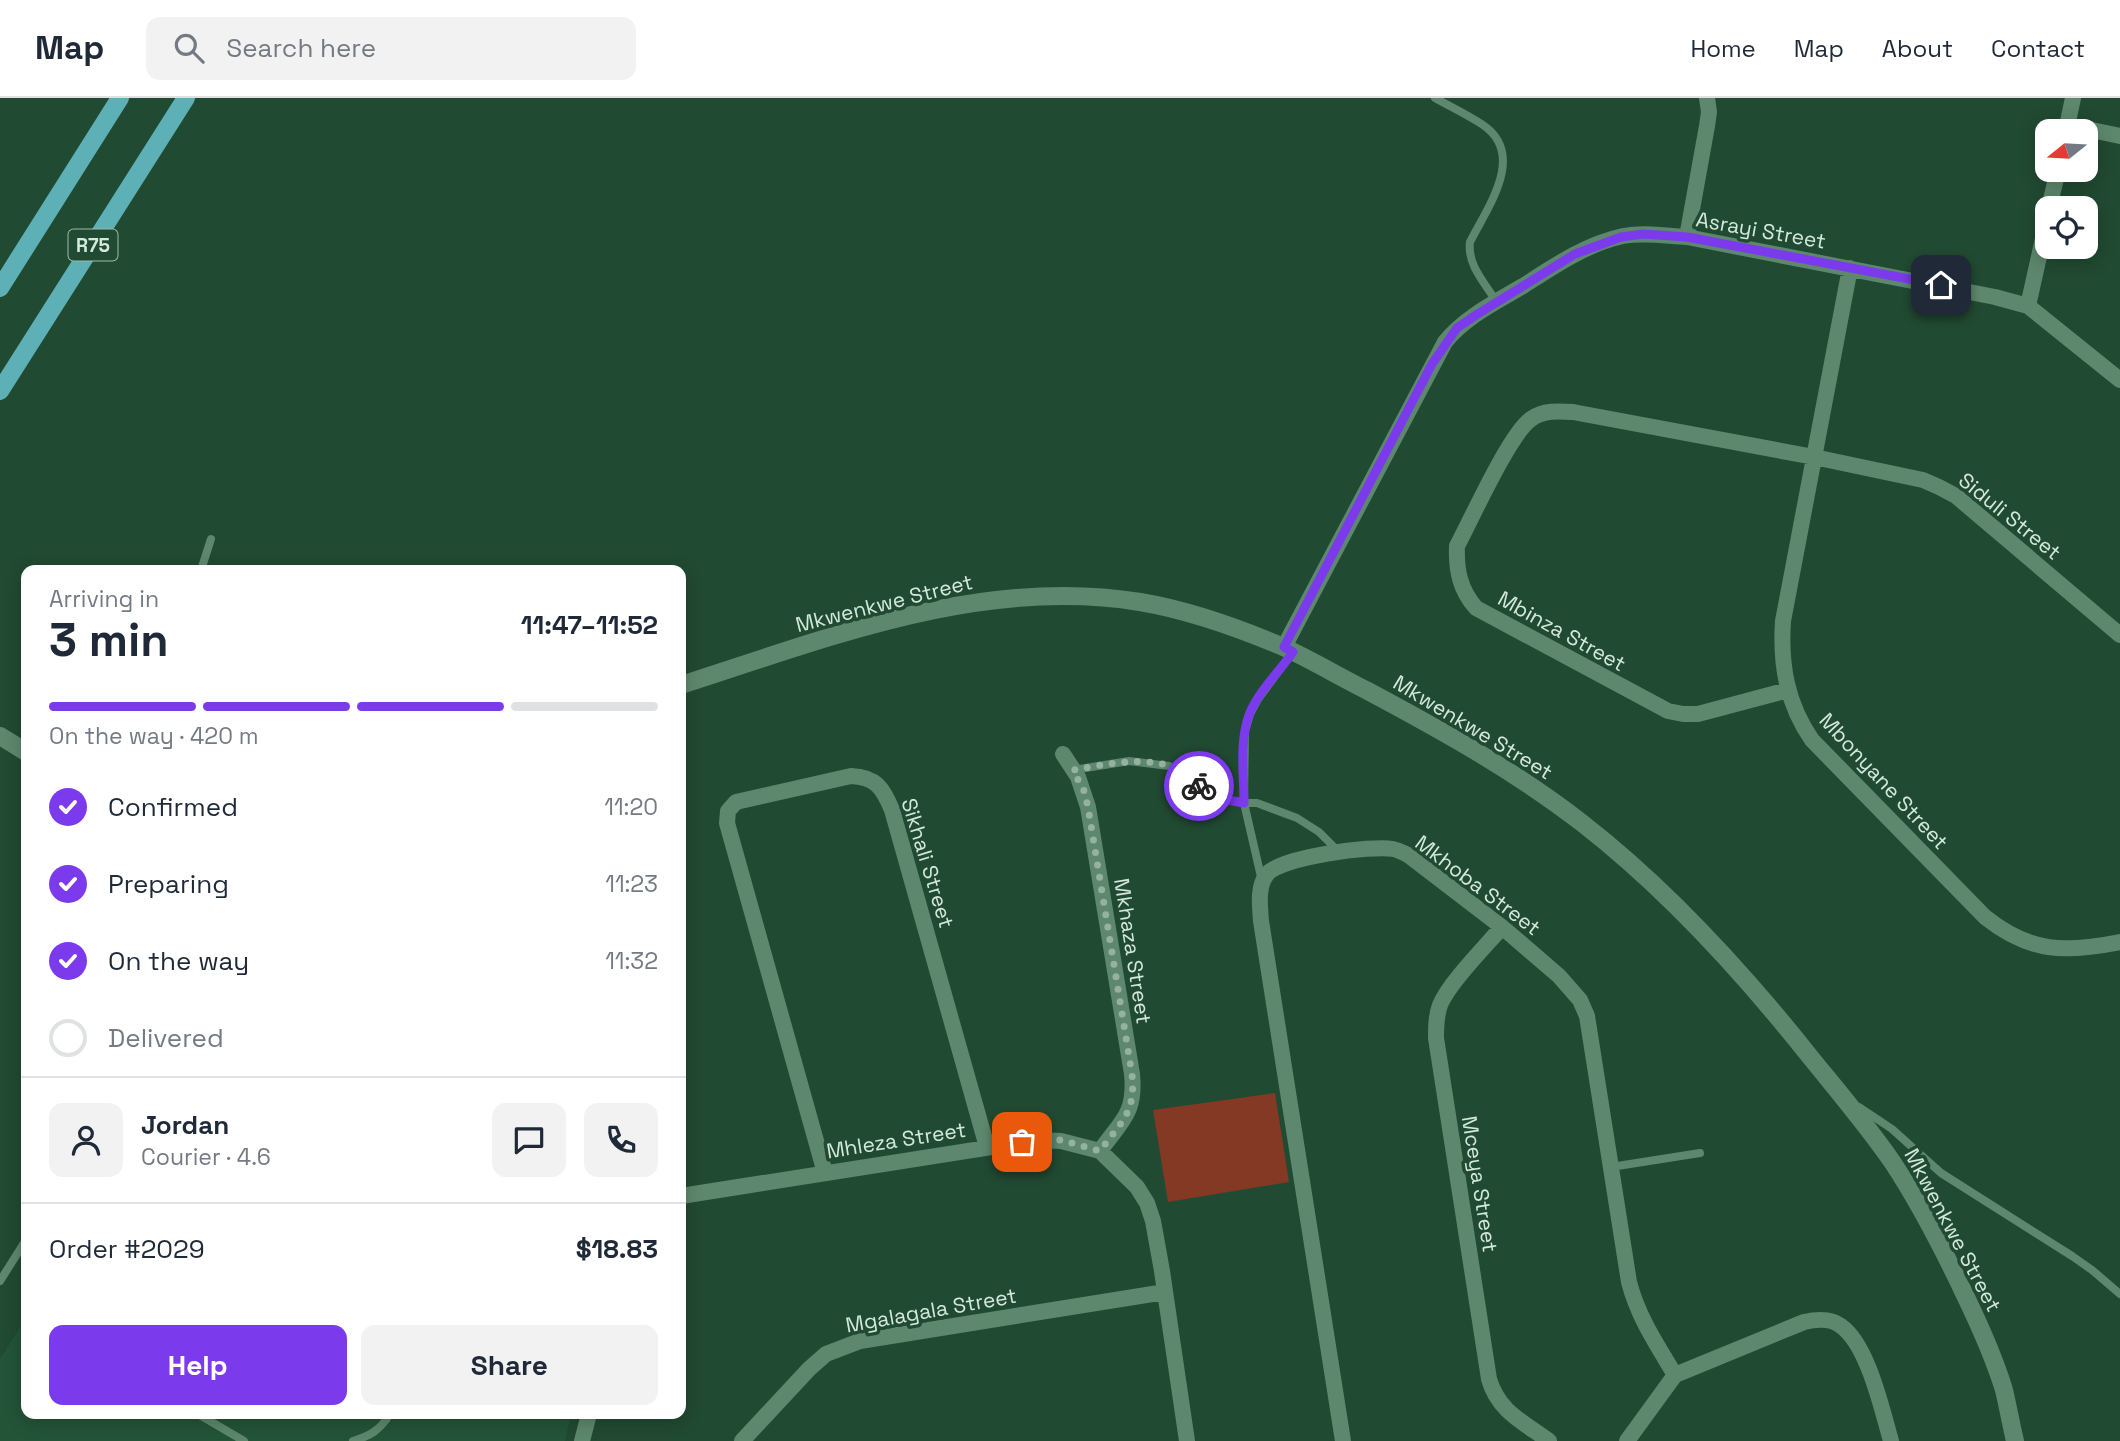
<!DOCTYPE html>
<meta charset="utf-8">
<style>
body{margin:0;font-family:"Space Grotesk",sans-serif;background:#f2f2f3;color:#1f2937;height:100vh;display:flex;flex-direction:column;font-size:26px;white-space:nowrap}
*{box-sizing:border-box;margin:0}
p{font-size:23px;color:#747a83}
.icon{flex:none;width:38px;height:38px;fill:none;stroke:currentColor;stroke-width:2;stroke-linecap:round;stroke-linejoin:round}
.map{position:relative;flex:1;overflow:hidden}
.details{position:absolute;left:21px;top:467px;width:665px;height:854px;display:flex;flex-direction:column;background:#fff;border-radius:14px;box-shadow:0 4px 18px #0003}
.details>*{flex:none}
.needle{width:46px;rotate:252deg}
.controls{position:absolute;left:2035px;top:21px;display:grid;gap:14px}
.controls a{display:grid;place-items:center;width:63px;height:63px;border-radius:14px;background:#fff;box-shadow:0 4px 18px #0003;font-size:35px}
.pin{position:absolute;display:grid;place-items:center;width:60px;height:60px;color:#fff;margin:-30px;border-radius:14px;box-shadow:0 4px 10px #0006}
.courier{position:absolute;display:grid;place-items:center;width:70px;height:70px;margin:-35px;border:5px solid #7c3aed;border-radius:50%;background:#fff;color:#222;box-shadow:0 2px 9px #0007}
.head em{font-style:normal;font-weight:600}
.head div{display:flex;flex-direction:column-reverse}
.head{display:flex;align-items:center;justify-content:space-between;height:119px;padding:0 28px}
h1{font-size:46px;font-weight:600;line-height:52px}
.bar{display:grid;grid-template-columns:repeat(4,1fr);gap:10px 7px;align-content:center;height:84px;padding:0 28px}
.bar i{height:9px;border-radius:5px;background:#e0e1e3}
.bar .current{background:#7c3aed}
.bar p{grid-column:span 4}
.line{display:flex;align-items:center;gap:18px;padding:0 28px;border-top:2px solid #e0e1e3}
.line div{flex:1}
.round{display:grid;place-items:center;flex:none;width:74px;height:74px;border-radius:14px;background:#f2f2f3}
ol{padding:0 28px;list-style:none}
li{display:flex;align-items:center;gap:21px;height:77px}
li p{margin-inline-start:auto}
li .icon{padding:7px;border-radius:50%;background:#7c3aed;color:#fff;stroke-width:4}
li:last-child{color:#747a83}
li i{width:38px;height:38px;border:4px solid #e0e1e3;border-radius:50%}
.action{display:flex;gap:14px;margin-top:auto;padding:14px 28px}
.action a{flex:1;height:80px;border-radius:14px;background:#7c3aed;color:#fff;font-size:28px;font-weight:600;line-height:80px;text-align:center}
.action a+a{background:#f2f2f3;color:#1f2937}
header{display:flex;align-items:center;gap:42px;box-sizing:border-box;height:98px;padding:0 35px;background:#fff;border-bottom:2px solid #e0e1e3}
header strong{font-size:33px}
nav{display:flex;gap:38px;margin-inline-start:auto;font-size:24px}
.search{width:490px;height:63px;background:#f2f2f3;display:flex;align-items:center;gap:18px;box-sizing:border-box;padding:0 24px;border-radius:14px;color:#747a83;font-size:26px}
.map>svg:first-child{display:block}
.built{fill:#235438}
.green{fill:#833924}
.lines{fill:none;stroke-linecap:round;stroke-linejoin:round}
.service{stroke:#5d886d;stroke-width:8}
.minor{stroke:#5d886d;stroke-width:16}
.tertiary{stroke:#5d886d;stroke-width:18}
.primary{stroke:#5db0b6;stroke-width:18}
.done{stroke:#95b19f;stroke-width:7;stroke-dasharray:0 12.6}
.route{stroke:#7c3aed;stroke-width:9}
.labels{text-anchor:middle;dominant-baseline:central;stroke-width:7;stroke-linejoin:round;paint-order:stroke}
.shield{fill:#214a32;stroke:#9eb9a8;stroke-width:2}
.shield-label{font-size:19px;font-weight:bold;fill:#d3e9da}
.street-label{font-size:21px;fill:#d3e9da;stroke:#214a32}
</style>
<header>
<strong>Map</strong>
<div class="search"><svg class="icon" aria-label="search" viewBox="0 0 24 24"><circle cx="10" cy="10" r="6"/><path d="M15 15l6 6"/></svg>Search here</div>
<nav><a>Home</a><a>Map</a><a>About</a><a>Contact</a></nav>
</header>
<div class="map">
<svg width="2120" height="1343" viewBox="0 0 2120 1343">
<rect width="100%" height="100%" fill="#214a32"/>
<path class="built" d="M 26,1220 L 26,1316 L 571,1316 L 565,1343 L 0,1343 L 0,1261 Z"/>
<path class="green" d="M 1275,995 L 1289,1084 L 1168,1104 L 1153,1012 Z"/>
<g class="lines">
<path class="service" d="M 1435,0 C 1451,9 1468,17 1483,27 C 1527,57 1487,110 1470,144 C 1467,167 1485,185 1496,203
M 201,472 L 211,441
M 1073,672 L 1129,663 L 1169,668 L 1195,686 L 1222,701 L 1244,705 L 1257,705 L 1297,720 L 1319,734 L 1338,753
M 1262,783 L 1244,705 L 1245,633 L 1250,616 L 1258,601 L 1293,554
M 1859,1009 L 1892,1031 L 1941,1075 L 2072,1158 L 2092,1172 L 2120,1196
M 1611,1069 L 1700,1055
M 0,1183 L 26,1142
M 198,1316 L 244,1343
M 353,1343 C 370,1338 380,1332 390,1316"/>
<path class="minor" d="M 2067,27 L 2120,38
M 2066,33 L 2073,0
M 2049,110 L 2058,72
M 1687,139 L 1707,28 L 1709,14 L 1707,0
M 1850,170 L 1783,523 C 1780,567 1787,606 1812,642 L 1985,819 C 2030,855 2065,855 2120,844
M 2028,208 L 2048,118
M 1284,549 L 1445,244 C 1465,219 1496,204 1523,188 C 1554,168 1586,146 1623,138 C 1645,134 1666,138 1687,139 L 1995,199 L 2028,208 L 2120,282
M 1788,592 L 1698,616 L 1683,616 L 1668,613 L 1476,510 C 1460,492 1456,472 1457,448 C 1471,422 1510,335 1531,321 C 1543,312 1559,313 1573,314 L 1814,359 L 1923,382 L 1939,389 L 1956,398 L 2120,537
M 1063,656 L 1078,679 L 1088,709 L 1132,976 C 1136,1016 1121,1023 1100,1053
M 1502,829 C 1485,849 1449,885 1440,907 C 1436,918 1436,929 1436,940 L 1489,1281 C 1498,1313 1523,1324 1549,1343
M 825,1075 L 727,725 L 728,713 L 736,704 L 851,678 C 876,679 883,690 892,712 L 987,1049
M 681,1098 L 1037,1042 L 1061,1043 L 1100,1053 L 1137,1089 L 1147,1105 L 1153,1123 L 1162,1173 L 1187,1343
M 582,1343 L 589,1316
M 742,1343 L 809,1271 L 826,1256 L 860,1243 L 1165,1194
M 1343,1343 L 1261,823 C 1260,808 1257,789 1267,776 C 1281,759 1372,747 1393,751 C 1398,752 1404,755 1408,757 L 1502,829 L 1559,878 L 1580,902 L 1587,918 L 1629,1184 C 1638,1219 1657,1247 1675,1277
M 1627,1343 L 1675,1277 L 1804,1224 C 1817,1221 1831,1220 1841,1228 C 1868,1247 1882,1312 1891,1343"/>
<path class="tertiary" d="M 681,587 C 828,540 983,478 1140,504 C 1188,512 1236,529 1281,548 C 1310,561 1338,578 1366,592 C 1441,632 1515,673 1582,725 C 1667,791 1740,871 1807,955 C 1836,991 1867,1027 1893,1065 C 1920,1106 1943,1151 1964,1195 C 1979,1226 1994,1259 2004,1292 C 2008,1309 2011,1326 2015,1343
M 0,638 L 26,654"/>
<path class="primary" d="M 0,190 L 120,0
M 0,293 L 186,0"/>
</g>
<g class="lines">
<path class="done" d="M 1022,1044 L 1061,1042 L 1100,1053 C 1121,1024 1136,1015 1132,976 L 1088,709 L 1084,693 L 1073,672 C 1103,667 1136,659 1166,667 C 1178,671 1188,682 1199,688"/>
<path class="route" d="M 1199,688 L 1222,701 L 1244,705 C 1244,677 1239,645 1249,617 C 1258,594 1279,574 1293,554 L 1284,549 L 1432,266 L 1457,230 L 1476,217 L 1575,156 L 1621,139 L 1643,136 L 1687,139 L 1941,187"/>
</g>
<g class="labels">
<rect class="shield" x="68.5" y="131.5" width="49" height="31" rx="5"/>
<g class="shield-label">
<text x="93" y="147">R75</text>
</g>
<g class="street-label">
<text transform="translate(1761 132) rotate(10)">Asrayi Street</text>
<text transform="translate(2010 418) rotate(39)">Siduli Street</text>
<text transform="translate(884 505) rotate(-14)">Mkwenkwe Street</text>
<text transform="translate(1562 533) rotate(29)">Mbinza Street</text>
<text transform="translate(1473 629) rotate(31)">Mkwenkwe Street</text>
<text transform="translate(1884 683) rotate(47)">Mbonyane Street</text>
<text transform="translate(928 765) rotate(73)">Sikhali Street</text>
<text transform="translate(1478 787) rotate(37)">Mkhoba Street</text>
<text transform="translate(1133 853) rotate(81)">Mkhaza Street</text>
<text transform="translate(896 1042) rotate(-9)">Mhleza Street</text>
<text transform="translate(1480 1086) rotate(81)">Mceya Street</text>
<text transform="translate(1953 1132) rotate(62)">Mkwenkwe Street</text>
<text transform="translate(931 1212) rotate(-10)">Mgalagala Street</text>
</g>
</g>
</svg>
<div class="controls">
<a><svg class="needle" viewBox="-14 -14 28 28"><path d="M0-13l5 13h-10z" fill="#e53935"/><path d="M0 13l5-13h-10z" fill="#747a83"/></svg></a>
<a><svg class="icon" aria-label="locate" viewBox="0 0 24 24"><circle cx="12" cy="12" r="6"/><path d="M12 2v4M12 18v4M2 12h4M18 12h4"/></svg></a>
</div>
<div class="pin" style="left:1022px;top:1044px;background:#ea580c"><svg class="icon" aria-label="bag" viewBox="0 0 24 24"><path d="M5 8h14l-1 12H6zM9 8a3 3 0 0 1 6 0"/></svg></div>
<div class="pin" style="left:1941px;top:187px;background:#1f2937"><svg class="icon" aria-label="home" viewBox="0 0 24 24"><path d="M3 11l9-7 9 7M6 9v11h12V9"/></svg></div>
<div class="courier" style="left:1199px;top:688px"><svg class="icon" aria-label="bike" viewBox="0 0 24 24"><circle cx="6" cy="16" r="4"/><circle cx="18" cy="16" r="4"/><path d="M6 16l4-8h5l3 8M10 8l3 8H6M13 5h3"/></svg></div>
<section class="details">
<div class="head"><div><h1>3 min</h1><p>Arriving in</p></div><em>11:47–11:52</em></div>
<div class="bar"><i class="current"></i><i class="current"></i><i class="current"></i><i></i><p>On the way · 420 m</p></div>
<ol>
<li><svg class="icon" aria-label="check" viewBox="0 0 24 24"><path d="M5 12l5 5 9-10"/></svg>Confirmed<p>11:20</p></li>
<li><svg class="icon" aria-label="check" viewBox="0 0 24 24"><path d="M5 12l5 5 9-10"/></svg>Preparing<p>11:23</p></li>
<li><svg class="icon" aria-label="check" viewBox="0 0 24 24"><path d="M5 12l5 5 9-10"/></svg>On the way<p>11:32</p></li>
<li><i></i>Delivered</li>
</ol>
<div class="line" style="height:126px"><a class="round"><svg class="icon" aria-label="person" viewBox="0 0 24 24"><circle cx="12" cy="8" r="4"/><path d="M4 21q1-7 8-7t8 7"/></svg></a><div><b>Jordan</b><p>Courier · 4.6</p></div><a class="round"><svg class="icon" aria-label="chat" viewBox="0 0 24 24"><path d="M4 5h16v11H9l-5 4z"/></svg></a><a class="round"><svg class="icon" aria-label="phone" viewBox="0 0 24 24"><path d="M5 4h4l2 5-3 2q2 4 5 5l2-3 5 2v4C11 20 4 13 5 4z"/></svg></a></div>
<div class="line" style="height:91px"><div>Order #2029</div><b>$18.83</b></div>
<div class="action"><a>Help</a><a>Share</a></div>
</section>
</div>
